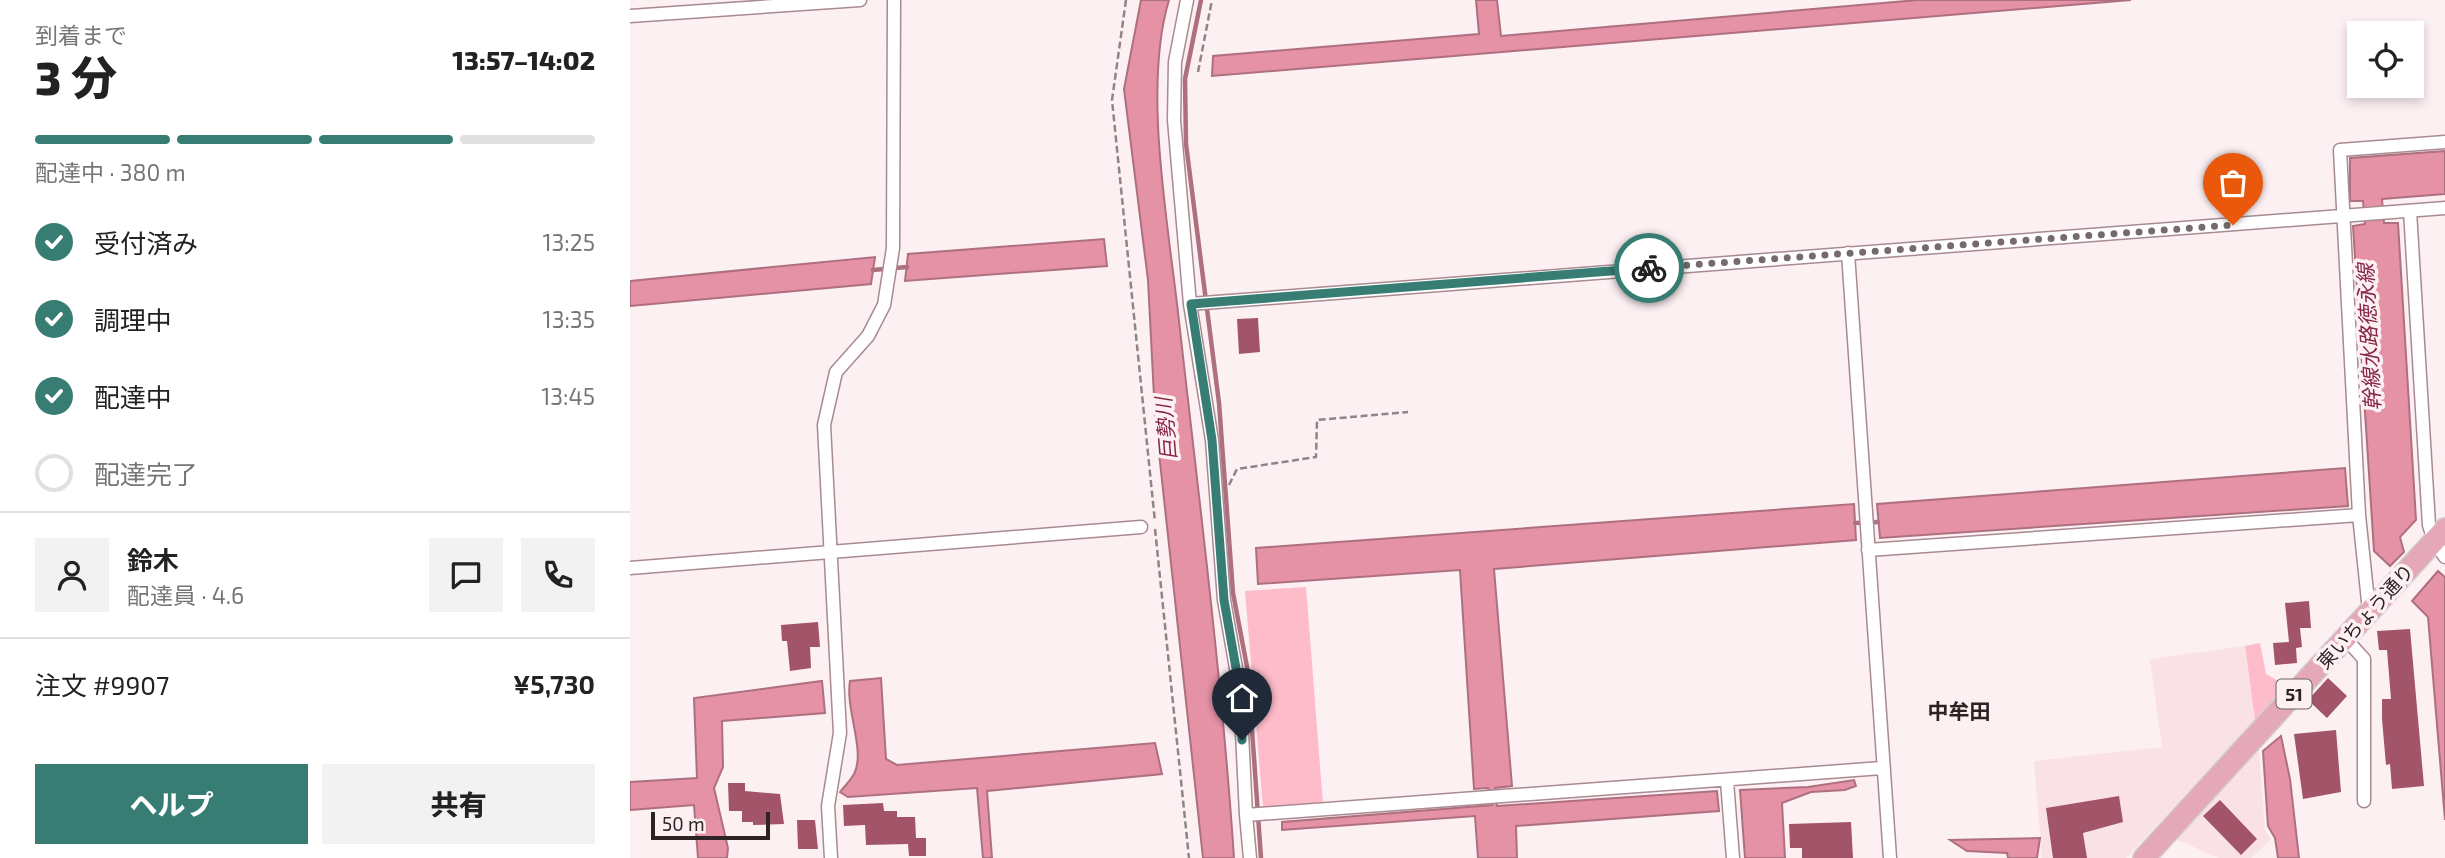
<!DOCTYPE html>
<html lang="ja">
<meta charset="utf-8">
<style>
body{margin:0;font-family:"Exo 2","Noto Sans JP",sans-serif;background:#f2f2f2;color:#222;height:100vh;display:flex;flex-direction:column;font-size:26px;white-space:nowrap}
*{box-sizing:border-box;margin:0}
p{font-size:23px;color:#767676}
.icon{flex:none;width:38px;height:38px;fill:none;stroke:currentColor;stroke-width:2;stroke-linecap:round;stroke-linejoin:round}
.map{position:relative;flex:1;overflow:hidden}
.panel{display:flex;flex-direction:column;background:#fff;width:630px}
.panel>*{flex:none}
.tools{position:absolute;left:1717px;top:21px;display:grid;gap:14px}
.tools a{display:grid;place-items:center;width:77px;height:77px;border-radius:0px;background:#fff;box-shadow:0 4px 10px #0003;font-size:35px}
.scale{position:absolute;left:21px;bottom:18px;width:119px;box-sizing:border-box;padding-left:7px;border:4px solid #2d2224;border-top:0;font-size:19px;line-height:24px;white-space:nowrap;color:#2d2224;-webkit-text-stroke:5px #fdf0f3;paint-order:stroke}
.pin{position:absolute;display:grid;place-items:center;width:60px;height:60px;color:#fff;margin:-72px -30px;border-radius:50% 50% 50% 0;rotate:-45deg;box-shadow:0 0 7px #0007}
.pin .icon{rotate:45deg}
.courier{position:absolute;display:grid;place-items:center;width:70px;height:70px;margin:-35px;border:5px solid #377d74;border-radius:50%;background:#fff;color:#222;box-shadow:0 2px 9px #0007}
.head em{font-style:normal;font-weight:800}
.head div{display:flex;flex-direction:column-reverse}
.head{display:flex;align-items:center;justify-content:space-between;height:119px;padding:0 35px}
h1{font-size:46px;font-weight:800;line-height:52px}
.bar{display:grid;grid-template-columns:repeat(4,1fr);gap:10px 7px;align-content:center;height:84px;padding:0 35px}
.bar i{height:9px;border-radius:5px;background:#e0e0e0}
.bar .selected{background:#377d74}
.bar p{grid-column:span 4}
.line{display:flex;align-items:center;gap:18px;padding:0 35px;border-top:2px solid #e0e0e0}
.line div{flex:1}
.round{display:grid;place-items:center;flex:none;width:74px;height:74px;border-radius:0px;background:#f2f2f2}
ol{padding:0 35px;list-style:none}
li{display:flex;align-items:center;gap:21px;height:77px}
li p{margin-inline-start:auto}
li .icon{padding:7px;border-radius:50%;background:#377d74;color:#fff;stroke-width:4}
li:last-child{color:#767676}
li i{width:38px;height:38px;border:4px solid #e0e0e0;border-radius:50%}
.cta{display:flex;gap:14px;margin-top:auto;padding:14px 35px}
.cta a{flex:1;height:80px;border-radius:0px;background:#377d74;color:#fff;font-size:28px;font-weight:800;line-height:80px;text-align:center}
.cta a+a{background:#f2f2f2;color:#222}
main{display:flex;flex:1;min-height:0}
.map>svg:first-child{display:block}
.built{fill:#fae1e6}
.green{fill:#febccb}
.water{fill:#e591a6;stroke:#ae707f;stroke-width:2}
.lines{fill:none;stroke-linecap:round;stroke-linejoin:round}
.stream{stroke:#ae707f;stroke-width:4.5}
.building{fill:#a25469}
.street-casing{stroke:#a88a91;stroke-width:15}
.primary-casing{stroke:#d1cecf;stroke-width:24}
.path{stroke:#908487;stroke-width:2.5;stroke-dasharray:7 3.5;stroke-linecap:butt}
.street{stroke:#fff;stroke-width:12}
.primary{stroke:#e5a8b9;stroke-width:21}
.done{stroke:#766a6c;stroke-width:7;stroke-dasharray:0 12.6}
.route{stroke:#377d74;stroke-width:9}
.labels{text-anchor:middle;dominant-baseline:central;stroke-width:7;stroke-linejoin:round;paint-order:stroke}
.shield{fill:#fdf0f3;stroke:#6b6062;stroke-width:2}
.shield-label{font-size:18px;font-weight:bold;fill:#2d2224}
.street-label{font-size:19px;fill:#2d2224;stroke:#fdf0f3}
.water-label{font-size:21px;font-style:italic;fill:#862547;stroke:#fdf0f3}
.neighbourhood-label{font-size:21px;font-weight:bold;fill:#2d2224;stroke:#fdf0f3}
</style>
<main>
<section class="panel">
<div class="head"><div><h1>3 分</h1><p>到着まで</p></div><em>13:57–14:02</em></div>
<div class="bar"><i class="selected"></i><i class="selected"></i><i class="selected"></i><i></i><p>配達中 · 380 m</p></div>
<ol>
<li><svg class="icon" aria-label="check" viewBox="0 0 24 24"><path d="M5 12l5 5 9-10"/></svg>受付済み<p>13:25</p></li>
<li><svg class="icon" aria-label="check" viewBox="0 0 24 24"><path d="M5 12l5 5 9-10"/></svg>調理中<p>13:35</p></li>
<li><svg class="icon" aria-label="check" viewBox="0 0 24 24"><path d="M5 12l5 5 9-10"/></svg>配達中<p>13:45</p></li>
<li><i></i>配達完了</li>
</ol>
<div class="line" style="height:126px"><a class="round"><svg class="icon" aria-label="person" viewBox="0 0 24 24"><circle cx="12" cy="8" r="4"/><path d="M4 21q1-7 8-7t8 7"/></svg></a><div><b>鈴木</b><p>配達員 · 4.6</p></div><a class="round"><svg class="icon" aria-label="chat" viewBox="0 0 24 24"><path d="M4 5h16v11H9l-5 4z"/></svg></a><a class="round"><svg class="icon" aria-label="phone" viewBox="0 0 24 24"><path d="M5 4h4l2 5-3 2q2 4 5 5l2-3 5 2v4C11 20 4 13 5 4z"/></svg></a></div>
<div class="line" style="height:91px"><div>注文 #9907</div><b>¥5,730</b></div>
<div class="cta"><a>ヘルプ</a><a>共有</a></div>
</section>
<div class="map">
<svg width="1815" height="858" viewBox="0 0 1815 858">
<rect width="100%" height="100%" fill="#fdf0f3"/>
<path class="built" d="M 1615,646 L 1625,720 L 1496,858 L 1412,858 L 1404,761 L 1532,747 L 1520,659 Z
M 1629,750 L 1635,830 L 1641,839 L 1621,858 L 1589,858 L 1543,838 Z"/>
<path class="green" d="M 676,587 L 693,804 L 633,808 L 615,591 Z
M 1630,643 L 1636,674 L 1659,687 L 1625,720 L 1615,646 Z"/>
<path class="water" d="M 511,0 L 539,0 C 512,89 539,228 549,321 C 569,499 592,679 604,858 L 573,858 L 525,416 L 518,280 L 494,89 Z
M 846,0 L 867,0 L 871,36 L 1288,0 L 1501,0 L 582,76 L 583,56 L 849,34 Z
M 1815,151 L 1815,194 L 1752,199 L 1754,223 L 1768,223 L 1786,520 L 1770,537 L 1774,552 L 1760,566 L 1744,551 L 1723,226 L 1735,224 L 1733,201 L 1720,201 L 1720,158 Z
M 474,239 L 477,266 L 275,281 L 278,254 Z
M 245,257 L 241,284 L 0,306 L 0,281 Z
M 1715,468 L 1718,506 L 1250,538 L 1247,504 Z
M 1224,504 L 1226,540 L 864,569 L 882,786 L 865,788 L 867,806 L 1087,791 L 1089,811 L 886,826 L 887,858 L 848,858 L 845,816 L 652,830 L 652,822 L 862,805 L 858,788 L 844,789 L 830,570 L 628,584 L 626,548 Z
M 1808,571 L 1815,577 L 1815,820 L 1798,617 L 1782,601 Z
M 251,678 L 256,759 L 267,765 L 525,743 L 532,774 L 357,791 L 362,858 L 353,858 L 347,788 L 218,797 L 210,792 C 214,787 220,781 224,774 C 236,751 215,709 220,681 Z
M 192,681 L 195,713 L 92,721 L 93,767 L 84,788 L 98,848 L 97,858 L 68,858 L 64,805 L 0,810 L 0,782 L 67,778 L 64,698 Z
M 1651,736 L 1660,779 L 1669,858 L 1648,858 L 1645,838 L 1638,826 L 1633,751 Z
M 1224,780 L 1226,786 L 1215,790 L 1181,792 L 1152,803 L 1155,858 L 1115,858 L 1110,790 L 1178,787 Z
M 1410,838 L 1407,858 L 1378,858 L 1377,853 L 1337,851 L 1320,840 Z"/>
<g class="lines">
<path class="stream" d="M 571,0 L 555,79 L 556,144 L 589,403 L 603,593 L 618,672 L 631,858
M 243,270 L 277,267
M 1225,523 L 1248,522"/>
</g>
<path class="building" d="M 628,318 L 630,352 L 609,354 L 607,319 Z
M 1679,601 L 1681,628 L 1670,628 L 1672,647 L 1666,648 L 1667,663 L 1645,665 L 1643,643 L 1659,642 L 1655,603 Z
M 188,622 L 190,647 L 180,647 L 181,668 L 160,671 L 157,641 L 152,641 L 151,625 Z
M 1780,629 L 1794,786 L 1762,789 L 1760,764 L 1756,765 L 1752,719 L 1752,699 L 1761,699 L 1757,650 L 1749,650 L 1747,631 Z
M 1698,678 L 1717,696 L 1697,718 L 1678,700 Z
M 1706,730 L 1711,792 L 1673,799 L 1664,734 Z
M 98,783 L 115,783 L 115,791 L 150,794 L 154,824 L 123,825 L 123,822 L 112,822 L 112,811 L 99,811 Z
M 1489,796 L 1493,822 L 1453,833 L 1457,858 L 1423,858 L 1416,808 Z
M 1590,800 L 1627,839 L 1611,855 L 1573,816 Z
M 253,803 L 254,811 L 267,811 L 267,817 L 285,817 L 286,838 L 296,838 L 296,856 L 279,856 L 278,844 L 236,845 L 235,825 L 214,826 L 213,805 Z
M 167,820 L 185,820 L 188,849 L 168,849 Z
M 1221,822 L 1223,858 L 1172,858 L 1172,848 L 1160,848 L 1159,824 Z"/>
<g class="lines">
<defs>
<path id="street" d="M 557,0 L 545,62 L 544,120 L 560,304 L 582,440 L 594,600 L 610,691 L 616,815
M 0,16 L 230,0
M 1780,211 L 1799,525 L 1804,541 L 1815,557
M 1218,253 L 1260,858
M 560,304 L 1815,208
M 1238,550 L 1729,515
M 0,568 L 511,527
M 1739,611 L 1729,515 L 1710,150 L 1815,142
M 1715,638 L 1734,659 L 1734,801
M 1097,781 L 1103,858
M 201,858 L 198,806 L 210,733 L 194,425 L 206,372 L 238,336 L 254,305 L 263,248 L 264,0
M 620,858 L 616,815 L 1252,768"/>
<path id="primary" d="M 1514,858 L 1815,529"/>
</defs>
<use href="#street" class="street-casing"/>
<use href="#primary" class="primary-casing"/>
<path class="path" d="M 496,0 L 482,100 L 525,522
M 568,72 L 582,0
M 599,485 L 607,469 L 686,457 L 687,420 L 778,412
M 525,529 L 559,858"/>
<use href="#street" class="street"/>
<use href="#primary" class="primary"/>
</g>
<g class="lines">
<path class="done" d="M 1019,268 L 1603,225"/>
<path class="route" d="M 612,740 L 610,691 L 594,600 L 582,440 L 561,304 L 1019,268"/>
</g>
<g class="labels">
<rect class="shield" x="1646.5" y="679.5" width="35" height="29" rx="5"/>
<g class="shield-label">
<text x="1664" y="694">51</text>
</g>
<g class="street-label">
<text transform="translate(1735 616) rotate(-48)">東いちょう通り</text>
</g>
<g class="water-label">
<text transform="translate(1738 337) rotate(-93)">幹線水路徳永線</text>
<text transform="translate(535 429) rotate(-95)">巨勢川</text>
</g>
<g class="neighbourhood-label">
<text x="1329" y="710">中牟田</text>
</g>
</g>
</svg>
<div class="tools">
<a><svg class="icon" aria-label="locate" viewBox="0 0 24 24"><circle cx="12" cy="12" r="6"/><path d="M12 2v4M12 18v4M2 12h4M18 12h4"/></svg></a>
</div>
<div class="scale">50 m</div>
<div class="pin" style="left:1603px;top:225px;background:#ea580c"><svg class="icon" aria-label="bag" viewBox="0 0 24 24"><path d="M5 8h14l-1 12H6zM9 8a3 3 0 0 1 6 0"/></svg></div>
<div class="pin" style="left:612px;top:740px;background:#1f2937"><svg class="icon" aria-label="home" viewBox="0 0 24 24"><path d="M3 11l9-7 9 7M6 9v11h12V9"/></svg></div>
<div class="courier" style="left:1019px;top:268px"><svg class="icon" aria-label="bike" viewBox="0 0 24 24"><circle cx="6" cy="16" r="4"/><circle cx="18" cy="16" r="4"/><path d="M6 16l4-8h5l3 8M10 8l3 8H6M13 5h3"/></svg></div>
</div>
</main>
